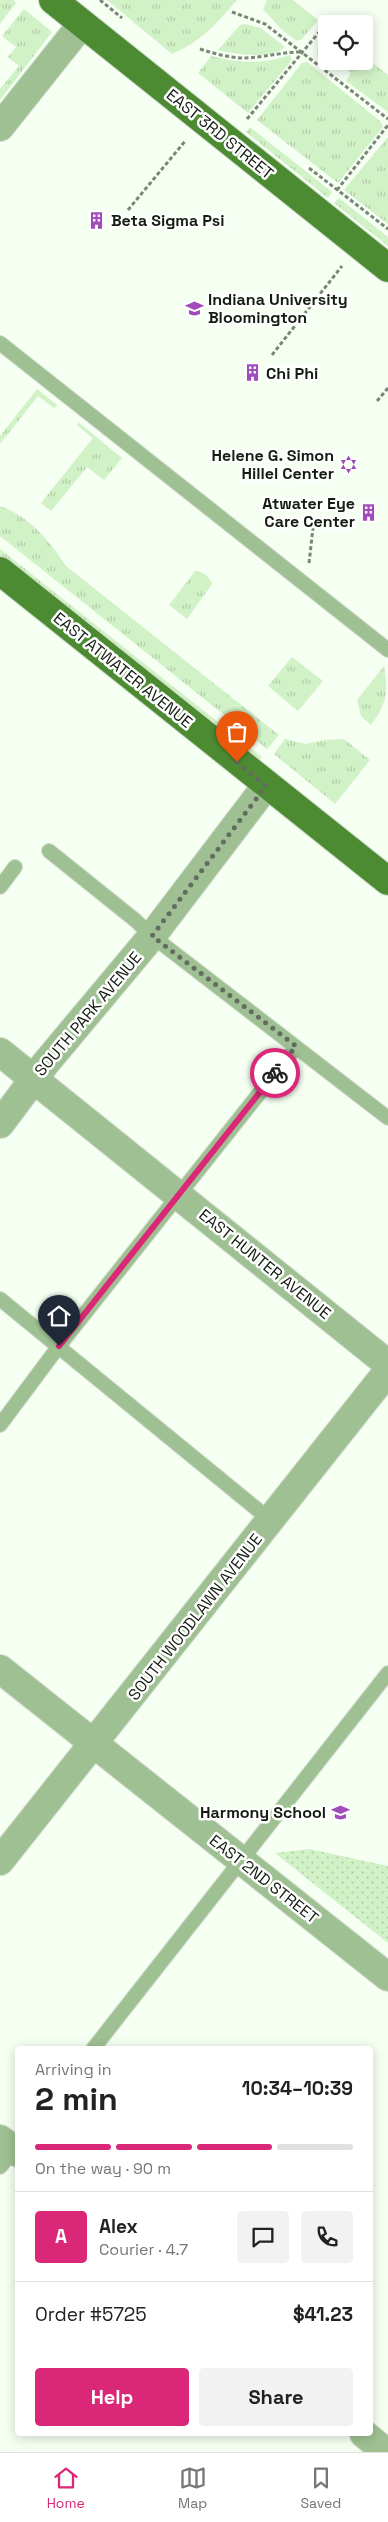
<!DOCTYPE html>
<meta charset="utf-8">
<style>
body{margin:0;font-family:"Space Grotesk",sans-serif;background:#f2f2f2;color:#222;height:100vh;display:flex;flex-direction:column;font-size:19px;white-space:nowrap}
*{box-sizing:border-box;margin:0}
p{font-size:16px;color:#767676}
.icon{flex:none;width:28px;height:28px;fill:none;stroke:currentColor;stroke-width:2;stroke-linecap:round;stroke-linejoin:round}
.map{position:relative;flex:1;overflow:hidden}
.drawer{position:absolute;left:15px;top:2046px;width:358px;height:390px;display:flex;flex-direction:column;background:#fff;border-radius:5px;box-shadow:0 2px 12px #0003}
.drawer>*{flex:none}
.fabs{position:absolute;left:318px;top:15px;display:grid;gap:10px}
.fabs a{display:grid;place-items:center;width:55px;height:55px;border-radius:5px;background:#fff;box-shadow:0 2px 12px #0003;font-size:25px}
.pin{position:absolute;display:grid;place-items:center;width:42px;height:42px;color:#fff;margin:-51px -21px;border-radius:50% 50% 50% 0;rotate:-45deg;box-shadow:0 0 5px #0007}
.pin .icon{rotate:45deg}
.courier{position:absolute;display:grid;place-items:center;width:50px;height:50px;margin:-25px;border:4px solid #db2777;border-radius:50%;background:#fff;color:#222;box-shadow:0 1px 6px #0007}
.headline em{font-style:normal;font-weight:600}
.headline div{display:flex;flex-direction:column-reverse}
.headline{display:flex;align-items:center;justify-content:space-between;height:85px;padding:0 20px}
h1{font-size:32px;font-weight:600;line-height:38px}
.bar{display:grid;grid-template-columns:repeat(4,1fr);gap:8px 5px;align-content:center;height:60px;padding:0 20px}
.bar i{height:6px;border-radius:4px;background:#e0e0e0}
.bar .current{background:#db2777}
.bar p{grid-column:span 4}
.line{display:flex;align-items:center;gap:12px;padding:0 20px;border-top:1px solid #e0e0e0}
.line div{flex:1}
.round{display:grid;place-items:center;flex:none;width:52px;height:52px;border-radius:5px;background:#f2f2f2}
.action{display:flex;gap:10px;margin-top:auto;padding:10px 20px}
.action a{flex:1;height:58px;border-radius:5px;background:#db2777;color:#fff;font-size:20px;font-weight:600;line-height:58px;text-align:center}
.action a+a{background:#f2f2f2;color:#222}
.menu{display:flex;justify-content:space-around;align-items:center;height:70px;border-top:1px solid #e0e0e0;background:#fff;font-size:14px;color:#767676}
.menu a{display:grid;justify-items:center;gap:2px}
.menu .current{color:#db2777}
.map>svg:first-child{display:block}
.grass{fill:url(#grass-tufts)}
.park{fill:url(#park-dots)}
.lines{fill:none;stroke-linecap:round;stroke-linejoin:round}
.service-casing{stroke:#d1dbce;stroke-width:16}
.minor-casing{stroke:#d1dbce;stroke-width:30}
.tertiary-casing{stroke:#d1dbce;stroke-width:30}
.primary-casing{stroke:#d1dbce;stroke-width:30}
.path{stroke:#7c8579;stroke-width:3;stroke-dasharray:4 2.5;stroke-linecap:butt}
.service{stroke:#9ec092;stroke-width:14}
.minor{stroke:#9ec092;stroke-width:28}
.tertiary{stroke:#9ec092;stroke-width:28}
.primary{stroke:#4c8b32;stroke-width:28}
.done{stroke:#636c60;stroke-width:5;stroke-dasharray:0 9}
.route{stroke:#db2777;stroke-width:6}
.labels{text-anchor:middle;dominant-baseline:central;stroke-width:5;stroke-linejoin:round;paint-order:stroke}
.street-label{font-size:16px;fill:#151d12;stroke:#fff}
.poi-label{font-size:16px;font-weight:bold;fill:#151d12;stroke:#fff;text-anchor:start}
</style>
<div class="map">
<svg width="388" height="2452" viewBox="0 0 388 2452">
<defs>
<pattern id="grass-tufts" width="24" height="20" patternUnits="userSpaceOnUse" patternTransform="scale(1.25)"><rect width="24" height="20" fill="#d1f1c6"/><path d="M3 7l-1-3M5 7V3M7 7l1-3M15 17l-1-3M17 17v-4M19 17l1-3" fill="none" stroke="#b3cea9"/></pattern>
<pattern id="park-dots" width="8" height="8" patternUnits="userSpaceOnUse" patternTransform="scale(1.25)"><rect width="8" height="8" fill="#d1f1c6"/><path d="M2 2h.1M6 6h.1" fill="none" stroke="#b3cea9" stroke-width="1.8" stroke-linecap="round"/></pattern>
</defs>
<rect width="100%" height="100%" fill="#f5fff2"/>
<path class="grass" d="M 0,0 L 13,0 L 16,3 L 0,24 Z
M 107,0 L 237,0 C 216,24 202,41 172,54 Z
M 267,0 L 293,0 L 318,20 L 302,39 L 297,41 L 282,30 L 263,9 Z
M 24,9 L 52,32 L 0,100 L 0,89 L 19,66 L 8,57 L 16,47 L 2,36 Z
M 245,24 L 261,28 L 285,47 C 273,60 234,54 218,50 L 240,25 Z
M 326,39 L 326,61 L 364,61 L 364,56 L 388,75 L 388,112 L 346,81 L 351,73 L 339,63 L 333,70 L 318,58 L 317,51 Z
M 290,55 L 292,60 L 248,113 L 198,73 L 211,56 C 239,63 263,65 290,55 Z
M 307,62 L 381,122 L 383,127 L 338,183 L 257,120 L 302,63 Z
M 250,127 L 332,192 L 328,198 L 246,132 Z
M 388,137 L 388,224 L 344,190 Z
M 339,198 L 388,237 L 388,246 L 334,203 Z
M 37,389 L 57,405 L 54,408 L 38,396 L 0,444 L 0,436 Z
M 78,422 L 122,458 L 104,480 L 87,467 L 51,511 L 41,503 L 93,438 L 77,425 Z
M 0,506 C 30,517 49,540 66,566 L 279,735 L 267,749 L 0,536 Z
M 0,549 L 262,757 L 257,763 L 0,558 Z
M 195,571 C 202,571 210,577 212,584 L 187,619 L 169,605 Z
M 292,657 L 323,681 L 298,711 L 268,686 Z
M 384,666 C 388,693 387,704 371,725 L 361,716 L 357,700 Z
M 285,739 L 306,744 L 325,740 L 344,739 L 370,760 L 335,804 L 274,754 Z"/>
<path class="park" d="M 309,1849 L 388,1866 L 388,1943 L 275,1853 Z"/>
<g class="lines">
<defs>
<path id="service" d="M 0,343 L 388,650
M 49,851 L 135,920 L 152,936 L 388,1118
M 0,887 L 15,867
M 0,1299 L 258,1510
M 0,1425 L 59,1346 L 296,1047
M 93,2049 L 388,1673
M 0,2167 L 17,2146"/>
<path id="minor" d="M 0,127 L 82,24
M 0,1052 L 388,1364
M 0,1124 L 45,1064 L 152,936 L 266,786
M 0,1861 L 388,1371
M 0,2139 L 18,2153
M 364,2434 L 386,2452"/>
<path id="tertiary" d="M 0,1669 L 388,1977"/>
<path id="primary" d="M 53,0 L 388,268
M 0,571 L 388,881"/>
</defs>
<use href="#service" class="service-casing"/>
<use href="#minor" class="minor-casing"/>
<use href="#tertiary" class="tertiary-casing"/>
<use href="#primary" class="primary-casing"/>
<path class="path" d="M 100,0 L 122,18
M 232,12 L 265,24 L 388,119
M 200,49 C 215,54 231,58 246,58 C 265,57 283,52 301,52
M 247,119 L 325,25
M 309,168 L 388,229
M 337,190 L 388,125
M 128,210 L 186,140
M 272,355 L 342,266
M 377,401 L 388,388
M 309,563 L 313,528"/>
<use href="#service" class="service"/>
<use href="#minor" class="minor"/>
<use href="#tertiary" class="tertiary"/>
<use href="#primary" class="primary"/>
</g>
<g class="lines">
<path class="done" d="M 237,762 L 266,786 L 152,936 L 296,1046 L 275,1073"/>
<path class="route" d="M 59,1346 L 275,1073"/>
</g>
<defs>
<symbol id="building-bare" viewBox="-9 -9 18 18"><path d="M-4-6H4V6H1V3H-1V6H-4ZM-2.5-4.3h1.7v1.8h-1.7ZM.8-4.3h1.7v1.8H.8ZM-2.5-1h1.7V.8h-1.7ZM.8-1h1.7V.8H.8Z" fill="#a14cba" stroke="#fff" stroke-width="2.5" paint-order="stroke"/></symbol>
<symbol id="university-bare" viewBox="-9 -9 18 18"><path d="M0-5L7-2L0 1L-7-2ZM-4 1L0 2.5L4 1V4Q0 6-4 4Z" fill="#a14cba" stroke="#fff" stroke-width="2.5" paint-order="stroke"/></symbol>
<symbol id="synagogue-bare" viewBox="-9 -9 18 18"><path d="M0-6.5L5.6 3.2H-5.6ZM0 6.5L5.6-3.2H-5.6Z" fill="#a14cba" stroke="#fff" stroke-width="2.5" paint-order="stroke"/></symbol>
<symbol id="school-bare" viewBox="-9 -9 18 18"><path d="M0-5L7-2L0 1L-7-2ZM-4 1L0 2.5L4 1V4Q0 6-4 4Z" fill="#a14cba" stroke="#fff" stroke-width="2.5" paint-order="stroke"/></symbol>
</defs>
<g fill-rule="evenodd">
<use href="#building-bare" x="84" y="208" width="25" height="25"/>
<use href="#university-bare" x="182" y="296" width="25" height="25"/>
<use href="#building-bare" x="240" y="360" width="25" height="25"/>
<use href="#synagogue-bare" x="336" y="452" width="25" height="25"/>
<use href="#building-bare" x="356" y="500" width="25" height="25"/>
<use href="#school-bare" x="328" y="1800" width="25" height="25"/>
</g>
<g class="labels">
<g class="street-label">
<text transform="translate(220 134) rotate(39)">EAST 3RD STREET</text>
<text transform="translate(123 670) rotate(39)">EAST ATWATER AVENUE</text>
<text transform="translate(88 1014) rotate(-50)">SOUTH PARK AVENUE</text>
<text transform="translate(265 1264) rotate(39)">EAST HUNTER AVENUE</text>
<text transform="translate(195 1617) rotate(-52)">SOUTH WOODLAWN AVENUE</text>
<text transform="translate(264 1879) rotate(38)">EAST 2ND STREET</text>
</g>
<g class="poi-label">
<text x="111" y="220">Beta Sigma Psi</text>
<text x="208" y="299">Indiana University<tspan x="208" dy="18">Bloomington</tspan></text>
<text x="266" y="373">Chi Phi</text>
<text x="334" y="455" text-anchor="end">Helene G. Simon<tspan x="334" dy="18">Hillel Center</tspan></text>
<text x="355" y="503" text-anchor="end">Atwater Eye<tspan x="355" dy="18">Care Center</tspan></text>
<text x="326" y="1812" text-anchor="end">Harmony School</text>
</g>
</g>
</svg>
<div class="fabs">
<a><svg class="icon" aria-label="locate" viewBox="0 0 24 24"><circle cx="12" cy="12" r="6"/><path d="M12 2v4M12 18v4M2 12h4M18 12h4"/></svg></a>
</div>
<div class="pin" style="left:237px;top:762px;background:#ea580c"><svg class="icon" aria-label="bag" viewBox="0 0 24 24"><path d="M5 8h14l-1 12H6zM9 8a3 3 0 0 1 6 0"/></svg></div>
<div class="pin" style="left:59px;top:1346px;background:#1f2937"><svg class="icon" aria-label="home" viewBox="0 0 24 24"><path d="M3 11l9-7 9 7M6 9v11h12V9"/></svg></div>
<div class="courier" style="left:275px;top:1073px"><svg class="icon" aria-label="bike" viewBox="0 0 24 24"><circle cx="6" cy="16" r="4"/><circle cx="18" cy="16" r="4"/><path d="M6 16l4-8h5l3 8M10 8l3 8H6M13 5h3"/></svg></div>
<section class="drawer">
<div class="headline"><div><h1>2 min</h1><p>Arriving in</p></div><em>10:34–10:39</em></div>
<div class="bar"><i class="current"></i><i class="current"></i><i class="current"></i><i></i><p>On the way · 90 m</p></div>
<div class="line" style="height:90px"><b class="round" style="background:#db2777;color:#fff">A</b><div><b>Alex</b><p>Courier · 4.7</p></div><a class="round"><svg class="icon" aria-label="chat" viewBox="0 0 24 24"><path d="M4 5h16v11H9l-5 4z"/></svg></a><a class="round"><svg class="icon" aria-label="phone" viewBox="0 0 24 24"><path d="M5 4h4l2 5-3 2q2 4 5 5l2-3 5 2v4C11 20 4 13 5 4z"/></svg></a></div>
<div class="line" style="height:65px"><div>Order #5725</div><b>$41.23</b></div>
<div class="action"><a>Help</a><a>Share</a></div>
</section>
</div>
<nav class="menu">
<a class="current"><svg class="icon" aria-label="home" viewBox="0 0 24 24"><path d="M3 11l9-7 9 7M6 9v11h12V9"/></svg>Home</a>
<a><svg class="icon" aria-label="map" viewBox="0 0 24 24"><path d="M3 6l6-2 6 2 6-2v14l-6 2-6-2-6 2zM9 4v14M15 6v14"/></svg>Map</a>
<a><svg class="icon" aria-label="saved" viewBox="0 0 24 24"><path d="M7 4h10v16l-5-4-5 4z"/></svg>Saved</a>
</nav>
